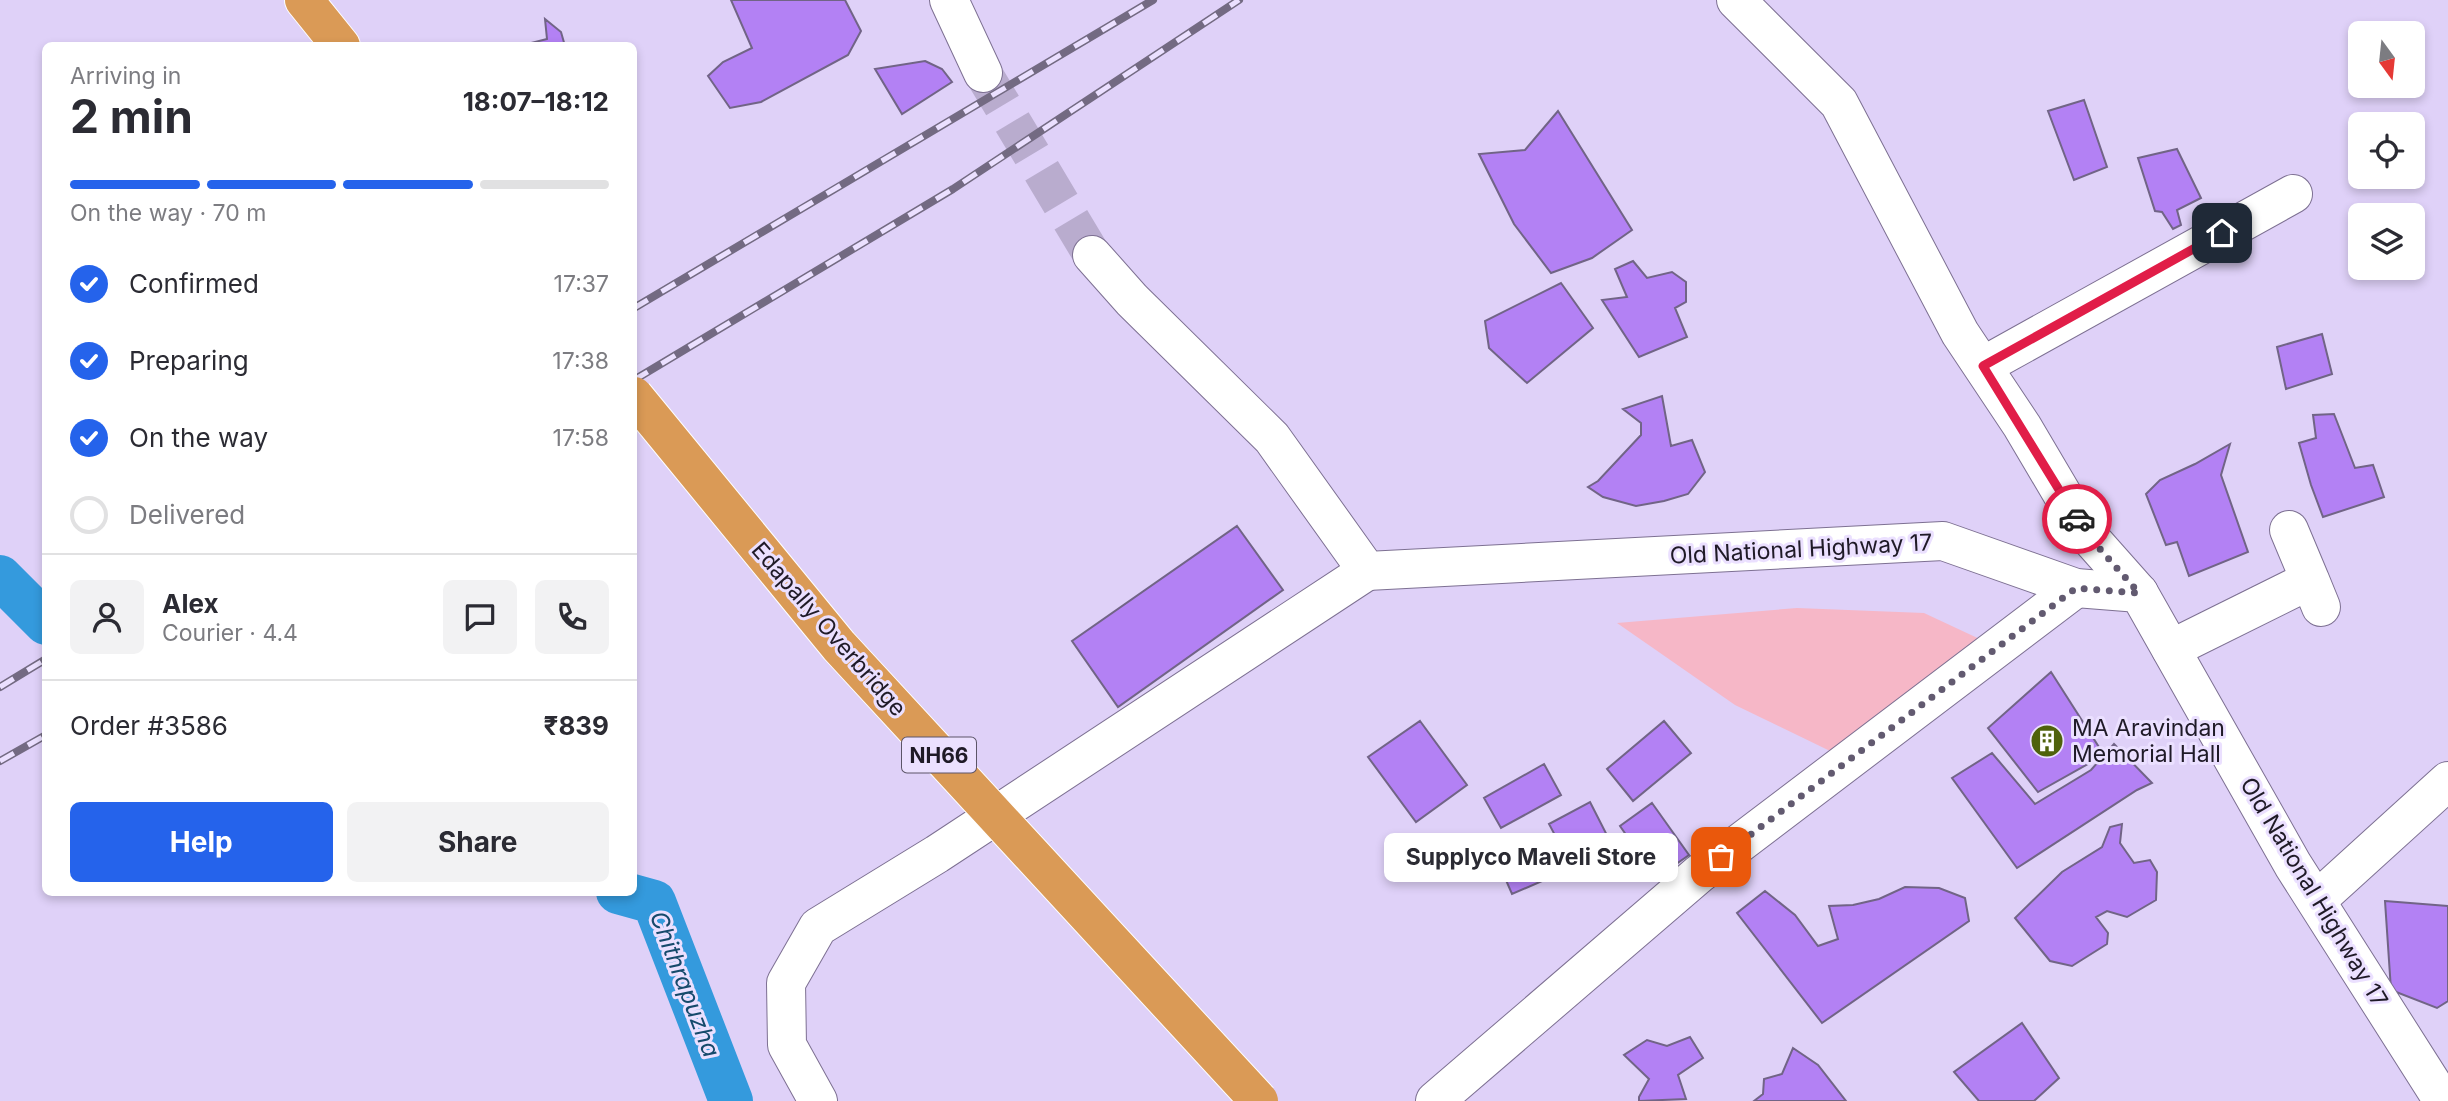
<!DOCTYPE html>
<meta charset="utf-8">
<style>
body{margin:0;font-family:Inter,sans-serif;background:#f2f2f3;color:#2b2b33;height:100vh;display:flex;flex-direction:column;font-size:26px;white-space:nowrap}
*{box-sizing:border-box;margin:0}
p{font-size:23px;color:#7c7c81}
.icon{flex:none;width:38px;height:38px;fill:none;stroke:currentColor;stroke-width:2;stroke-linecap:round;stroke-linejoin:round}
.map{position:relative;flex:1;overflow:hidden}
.details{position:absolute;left:42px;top:42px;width:595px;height:854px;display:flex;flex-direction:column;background:#fff;border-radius:10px;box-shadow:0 4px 10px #0003}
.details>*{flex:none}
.needle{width:46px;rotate:165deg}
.fabs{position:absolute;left:2348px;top:21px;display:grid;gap:14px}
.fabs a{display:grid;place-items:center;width:77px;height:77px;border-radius:10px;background:#fff;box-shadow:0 4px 10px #0003;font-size:35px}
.pin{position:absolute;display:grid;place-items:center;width:60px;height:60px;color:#fff;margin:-30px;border-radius:14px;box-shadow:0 4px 10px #0006}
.courier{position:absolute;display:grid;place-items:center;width:70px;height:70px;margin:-35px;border:5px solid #e11d48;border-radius:50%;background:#fff;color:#222;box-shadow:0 2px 9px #0007}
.bubble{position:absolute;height:49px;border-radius:10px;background:#fff;box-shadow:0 4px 10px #0003;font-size:23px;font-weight:700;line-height:49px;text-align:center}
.overview em{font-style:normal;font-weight:700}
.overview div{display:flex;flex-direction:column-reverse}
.overview{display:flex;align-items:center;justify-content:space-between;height:119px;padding:0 28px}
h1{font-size:46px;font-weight:700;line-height:52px}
.bar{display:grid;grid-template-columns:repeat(4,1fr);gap:10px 7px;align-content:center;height:84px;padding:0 28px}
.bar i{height:9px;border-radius:5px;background:#e1e1e2}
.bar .selected{background:#2563eb}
.bar p{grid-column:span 4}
.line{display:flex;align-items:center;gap:18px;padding:0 28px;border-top:2px solid #e1e1e2}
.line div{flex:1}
.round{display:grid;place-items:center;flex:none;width:74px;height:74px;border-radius:10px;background:#f2f2f3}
ol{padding:0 28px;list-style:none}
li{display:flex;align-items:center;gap:21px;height:77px}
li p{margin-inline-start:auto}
li .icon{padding:7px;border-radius:50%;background:#2563eb;color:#fff;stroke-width:4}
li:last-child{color:#7c7c81}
li i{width:38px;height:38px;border:4px solid #e1e1e2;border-radius:50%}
.button{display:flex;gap:14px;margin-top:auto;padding:14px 28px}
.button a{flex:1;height:80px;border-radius:10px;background:#2563eb;color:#fff;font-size:28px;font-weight:700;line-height:80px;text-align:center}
.button a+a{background:#f2f2f3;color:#2b2b33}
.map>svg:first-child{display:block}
.green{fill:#f6b7c7}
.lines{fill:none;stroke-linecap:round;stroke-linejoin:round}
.canal{stroke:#349add;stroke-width:44}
.building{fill:#b381f4;stroke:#716486;stroke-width:2}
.tertiary-tunnel{stroke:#b9acce;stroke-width:38;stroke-dasharray:38 19;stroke-linecap:butt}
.minor-casing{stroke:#7d7092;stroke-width:40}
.tertiary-casing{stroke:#7d7092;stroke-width:40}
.trunk-casing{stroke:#fff;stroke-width:40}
.minor{stroke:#fff;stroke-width:38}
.tertiary{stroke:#fff;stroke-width:38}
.trunk{stroke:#da9a56;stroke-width:38}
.rail-casing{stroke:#736a82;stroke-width:8}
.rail{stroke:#ebe0ff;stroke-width:5;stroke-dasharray:16;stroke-linecap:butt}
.trunk-bridge-casing{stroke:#fff;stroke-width:40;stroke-linecap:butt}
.trunk-bridge{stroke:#da9a56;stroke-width:38}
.done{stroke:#625a70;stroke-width:7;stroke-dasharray:0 12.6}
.route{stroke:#e11d48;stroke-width:9}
.labels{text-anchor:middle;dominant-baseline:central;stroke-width:6;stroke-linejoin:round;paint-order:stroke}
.shield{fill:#ebe0ff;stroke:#5c5568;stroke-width:2}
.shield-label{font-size:21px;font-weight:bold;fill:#1f1a27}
.street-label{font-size:23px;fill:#1f1a27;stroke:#ebe0ff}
.poi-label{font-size:23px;fill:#1f1a27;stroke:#ebe0ff;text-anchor:start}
.water-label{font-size:24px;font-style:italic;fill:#164a6c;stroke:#ebe0ff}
</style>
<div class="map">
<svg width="2448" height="1101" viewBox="0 0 2448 1101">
<rect width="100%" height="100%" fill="#dfd1f8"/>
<path class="green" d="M 1797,608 L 1924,613 L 2016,656 L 1861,766 L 1735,705 L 1617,623 Z"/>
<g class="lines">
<path class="canal" d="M 0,577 L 46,623
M 618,892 L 654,902 L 731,1101"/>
</g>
<path class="building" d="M 731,0 L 845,0 L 861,31 L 848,55 L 761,102 L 730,108 L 708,76 L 723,62 L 752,48 Z
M 545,19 L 561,32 L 565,46 L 527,46 L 527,44 L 547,39 Z
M 925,61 L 942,69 L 952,82 L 902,114 L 875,69 Z
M 2084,100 L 2107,167 L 2074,180 L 2048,111 Z
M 1558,111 L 1632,230 L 1592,258 L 1551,273 L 1514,224 L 1479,154 L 1525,150 Z
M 2177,149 L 2201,198 L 2177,210 L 2181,225 L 2173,229 L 2162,212 L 2155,211 L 2138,158 Z
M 1633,261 L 1647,278 L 1672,272 L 1686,282 L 1686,302 L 1675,308 L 1687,337 L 1639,357 L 1602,300 L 1627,297 L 1615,269 Z
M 1561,283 L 1593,328 L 1527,383 L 1489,348 L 1485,321 Z
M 2322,334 L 2332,374 L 2286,389 L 2277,347 Z
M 1662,396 L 1671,446 L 1692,440 L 1705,472 L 1688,494 L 1664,501 L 1636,506 L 1603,497 L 1588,487 L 1598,481 L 1641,435 L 1641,423 L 1623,409 Z
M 2334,414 L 2355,468 L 2373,465 L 2384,497 L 2323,517 L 2311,485 L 2299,443 L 2316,438 L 2313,415 Z
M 2230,444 L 2221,475 L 2248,552 L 2189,576 L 2177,542 L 2166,545 L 2146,494 L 2160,480 L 2195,464 Z
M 1237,526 L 1283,590 L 1118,707 L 1072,641 Z
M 2051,672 L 2104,755 L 2038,792 L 1988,728 Z
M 1420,721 L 1467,785 L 1416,822 L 1368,757 Z
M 1664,721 L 1691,753 L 1633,801 L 1607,769 Z
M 2114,744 L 2152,783 L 2137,790 L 2017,868 L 1952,778 L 1992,753 L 2035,804 L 2091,770 Z
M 1544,764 L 1561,795 L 1501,828 L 1484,798 Z
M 1590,802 L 1614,849 L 1574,871 L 1549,824 Z
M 1652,803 L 1689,855 L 1656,878 L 1620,826 Z
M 2122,824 L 2120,843 L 2134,863 L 2150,860 L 2157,872 L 2156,900 L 2127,917 L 2107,911 L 2096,917 L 2108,933 L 2107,944 L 2072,966 L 2050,961 L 2015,918 L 2062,872 L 2102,847 L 2110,827 Z
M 1539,836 L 1556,875 L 1512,894 L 1495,855 Z
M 1905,887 L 1939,888 L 1965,898 L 1969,921 L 1822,1023 L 1737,913 L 1765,891 L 1795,915 L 1818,946 L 1838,939 L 1829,906 L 1853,905 L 1879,899 Z
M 2385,901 L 2448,906 L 2448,1001 L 2437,1008 L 2391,990 Z
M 2022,1023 L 2059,1078 L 2034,1101 L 1979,1101 L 1954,1072 Z
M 1690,1037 L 1703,1058 L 1678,1075 L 1686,1099 L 1639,1101 L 1639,1097 L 1649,1079 L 1624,1055 L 1647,1040 L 1667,1046 Z
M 1793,1048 L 1818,1065 L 1846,1101 L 1754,1101 L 1763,1094 L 1764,1079 L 1782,1074 Z"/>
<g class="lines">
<path class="tertiary-tunnel" d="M 983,73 L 1092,255"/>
<defs>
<path id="minor" d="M 1736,0 L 1839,103 L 1960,333 L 2022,426 L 2084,531 L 2139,593
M 1983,366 L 2293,194
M 2289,530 L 2310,580
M 2171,649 L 2310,580 L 2321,607
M 2317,900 L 2448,781
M 818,1101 L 787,1045 L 786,983 L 818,927 L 937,854 L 1367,571
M 1435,1101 L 1699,874 L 2076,588"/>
<path id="tertiary" d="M 949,0 L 983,73
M 1092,255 L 1132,300 L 1272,438 L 1367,571 L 1943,541 L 2076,588 L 2139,593 L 2293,865 L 2443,1101"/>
<path id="trunk" d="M 304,0 L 341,46"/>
</defs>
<use href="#minor" class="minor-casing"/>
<use href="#tertiary" class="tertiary-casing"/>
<use href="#trunk" class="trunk-casing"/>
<use href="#minor" class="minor"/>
<use href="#tertiary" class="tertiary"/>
<use href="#trunk" class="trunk"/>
<defs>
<path id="rail" d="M 634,308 L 1153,0
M 634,380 L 953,189 L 1239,0
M 0,687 L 46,659
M 0,761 L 46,735"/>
</defs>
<use href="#rail" class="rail-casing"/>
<use href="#rail" class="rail"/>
<defs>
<path id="trunk-bridge" d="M 634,396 L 839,646 L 1259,1101"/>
</defs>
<use href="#trunk-bridge" class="trunk-bridge-casing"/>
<use href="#trunk-bridge" class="trunk-bridge"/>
</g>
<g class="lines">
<path class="done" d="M 1721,857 L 2076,588 L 2139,593 L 2084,531 L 2077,519"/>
<path class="route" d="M 2077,519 L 1983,366 L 2222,233"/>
</g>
<defs>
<symbol id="building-disc" viewBox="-11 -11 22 22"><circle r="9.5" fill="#4f620b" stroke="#ebe0ff"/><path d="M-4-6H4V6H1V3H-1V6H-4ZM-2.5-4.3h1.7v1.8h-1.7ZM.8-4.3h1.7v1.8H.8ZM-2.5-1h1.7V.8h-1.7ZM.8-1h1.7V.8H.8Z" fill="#fff"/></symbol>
</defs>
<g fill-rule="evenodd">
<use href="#building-disc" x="2028" y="722" width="38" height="38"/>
</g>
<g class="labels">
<rect class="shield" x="902" y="737.5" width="74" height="35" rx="5"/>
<g class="shield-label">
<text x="939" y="755">NH66</text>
</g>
<g class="street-label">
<text transform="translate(1801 549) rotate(-3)">Old National Highway 17</text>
<text transform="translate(829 629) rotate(49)">Edapally Overbridge</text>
<text transform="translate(2314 892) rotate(59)">Old National Highway 17</text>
</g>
<g class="poi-label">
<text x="2072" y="728">MA Aravindan<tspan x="2072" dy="26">Memorial Hall</tspan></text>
</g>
<g class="water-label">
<text transform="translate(685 984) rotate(69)">Chithrapuzha</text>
</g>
</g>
</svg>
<div class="fabs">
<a><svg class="needle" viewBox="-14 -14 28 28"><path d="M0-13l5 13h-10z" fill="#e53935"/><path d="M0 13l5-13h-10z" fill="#7c7c81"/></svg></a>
<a><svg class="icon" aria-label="locate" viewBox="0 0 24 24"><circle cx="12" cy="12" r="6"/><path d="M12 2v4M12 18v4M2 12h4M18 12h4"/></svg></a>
<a><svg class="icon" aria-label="layers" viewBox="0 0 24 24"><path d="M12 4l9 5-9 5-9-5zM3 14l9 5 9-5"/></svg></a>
</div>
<div class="pin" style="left:1721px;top:857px;background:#ea580c"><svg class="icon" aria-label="bag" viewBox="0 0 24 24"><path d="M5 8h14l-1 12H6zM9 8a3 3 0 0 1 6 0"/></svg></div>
<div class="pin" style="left:2222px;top:233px;background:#1f2937"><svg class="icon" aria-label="home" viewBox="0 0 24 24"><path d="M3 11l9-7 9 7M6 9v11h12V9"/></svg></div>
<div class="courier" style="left:2077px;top:519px"><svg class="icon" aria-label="car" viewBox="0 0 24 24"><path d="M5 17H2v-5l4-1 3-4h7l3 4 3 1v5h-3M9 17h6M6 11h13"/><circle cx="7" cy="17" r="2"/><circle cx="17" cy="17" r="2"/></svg></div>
<div class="bubble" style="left:1384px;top:833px;width:294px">Supplyco Maveli Store</div>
<section class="details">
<div class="overview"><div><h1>2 min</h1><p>Arriving in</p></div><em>18:07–18:12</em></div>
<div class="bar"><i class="selected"></i><i class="selected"></i><i class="selected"></i><i></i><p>On the way · 70 m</p></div>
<ol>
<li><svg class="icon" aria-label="check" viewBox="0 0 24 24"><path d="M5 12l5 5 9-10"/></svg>Confirmed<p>17:37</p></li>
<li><svg class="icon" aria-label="check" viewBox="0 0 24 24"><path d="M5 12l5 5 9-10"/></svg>Preparing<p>17:38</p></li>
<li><svg class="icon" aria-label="check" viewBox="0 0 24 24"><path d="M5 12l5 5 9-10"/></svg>On the way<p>17:58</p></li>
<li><i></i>Delivered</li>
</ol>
<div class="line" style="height:126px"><a class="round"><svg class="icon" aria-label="person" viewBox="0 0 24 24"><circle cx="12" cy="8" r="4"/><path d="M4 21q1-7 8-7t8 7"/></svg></a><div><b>Alex</b><p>Courier · 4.4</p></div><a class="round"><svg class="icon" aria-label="chat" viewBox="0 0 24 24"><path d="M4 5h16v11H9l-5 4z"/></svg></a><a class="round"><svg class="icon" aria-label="phone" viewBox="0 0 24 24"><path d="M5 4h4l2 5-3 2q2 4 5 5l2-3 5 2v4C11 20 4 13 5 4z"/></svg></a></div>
<div class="line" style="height:91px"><div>Order #3586</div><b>₹839</b></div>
<div class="button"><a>Help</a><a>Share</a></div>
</section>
</div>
